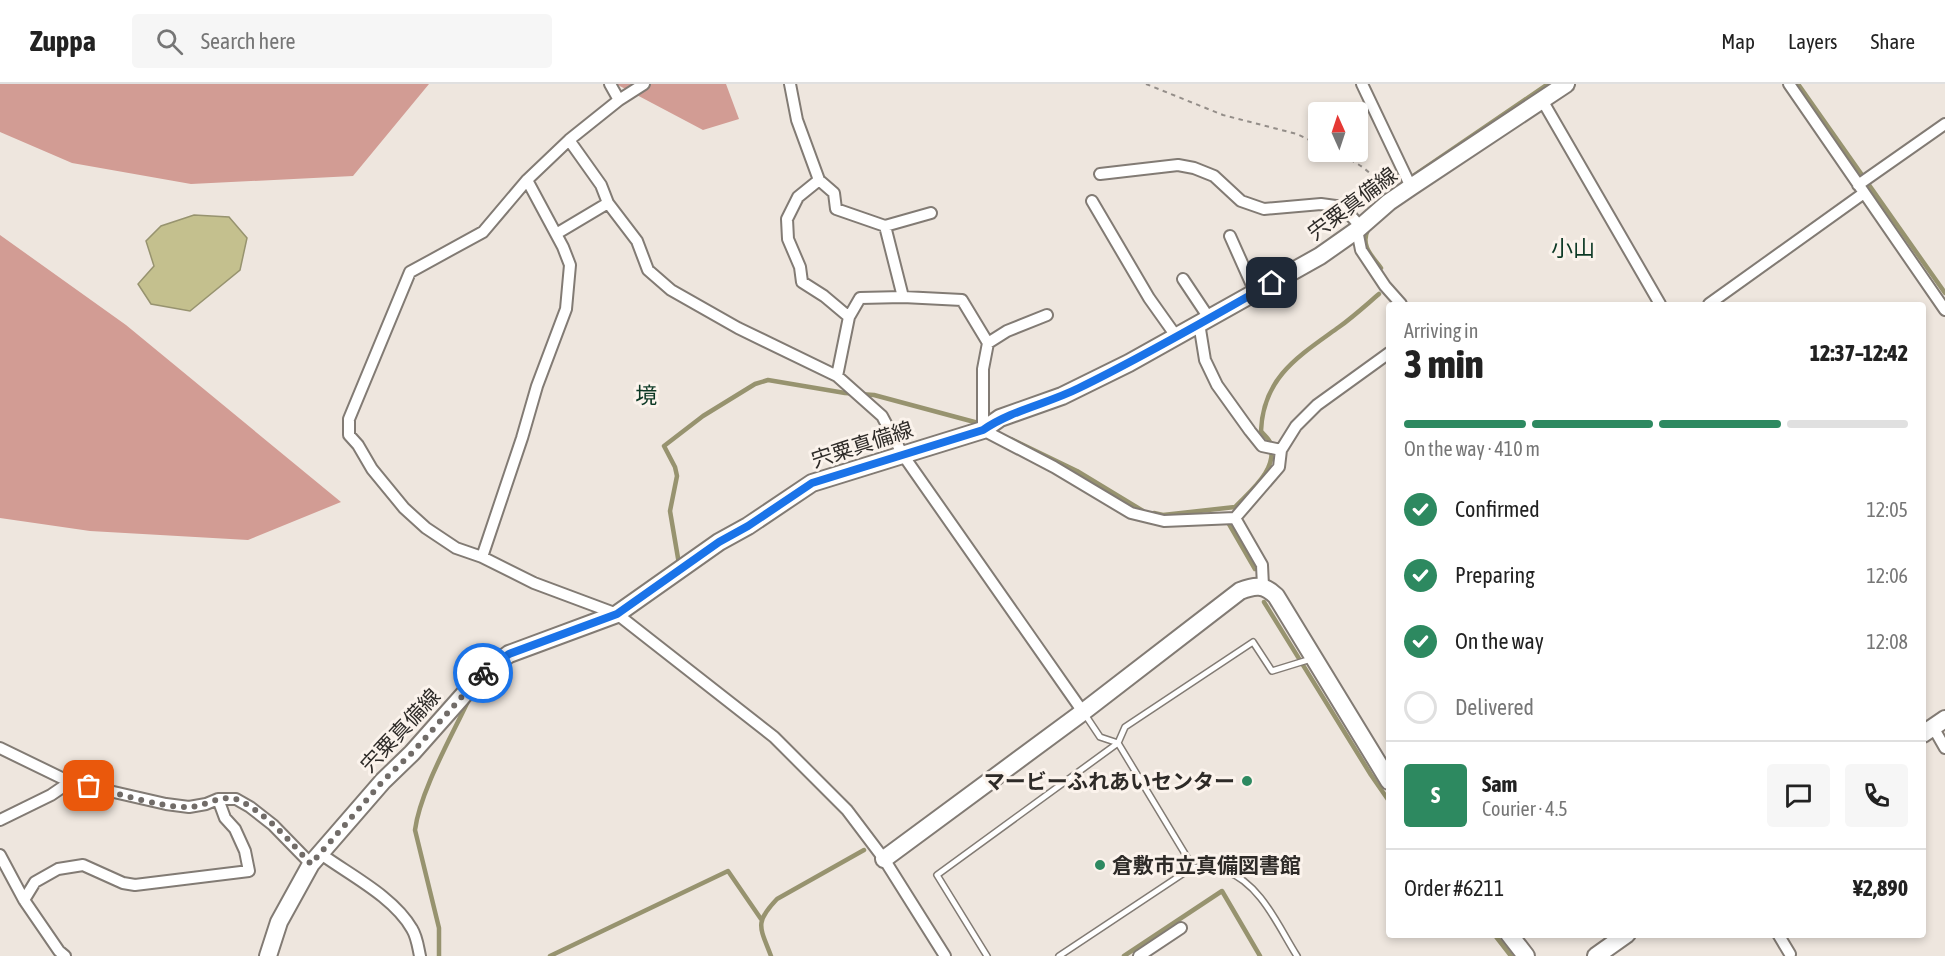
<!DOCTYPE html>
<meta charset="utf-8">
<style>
body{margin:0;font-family:"Asap Condensed","Noto Sans JP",sans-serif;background:#f6f6f6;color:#222;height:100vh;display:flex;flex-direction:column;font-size:22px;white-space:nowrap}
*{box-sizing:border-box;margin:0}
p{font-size:20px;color:#767676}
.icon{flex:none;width:33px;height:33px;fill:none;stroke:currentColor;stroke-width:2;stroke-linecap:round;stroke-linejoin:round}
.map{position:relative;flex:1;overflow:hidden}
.panel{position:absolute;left:1386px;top:218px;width:540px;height:636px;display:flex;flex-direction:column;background:#fff;border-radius:6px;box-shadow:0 3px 9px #0003}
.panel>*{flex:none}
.needle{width:39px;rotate:357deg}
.controls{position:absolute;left:1308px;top:18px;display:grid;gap:12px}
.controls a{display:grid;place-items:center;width:60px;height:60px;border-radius:6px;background:#fff;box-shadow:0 3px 9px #0003;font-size:30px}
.pin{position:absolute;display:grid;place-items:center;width:51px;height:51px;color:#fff;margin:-26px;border-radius:12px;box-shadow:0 3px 9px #0006}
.courier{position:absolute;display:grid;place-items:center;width:60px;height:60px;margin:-30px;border:4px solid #1a73e8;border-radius:50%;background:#fff;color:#222;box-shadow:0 2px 8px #0007}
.overview em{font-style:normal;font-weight:800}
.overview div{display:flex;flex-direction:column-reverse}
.overview{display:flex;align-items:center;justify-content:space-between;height:102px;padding:0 18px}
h1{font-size:39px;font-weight:800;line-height:45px}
.bar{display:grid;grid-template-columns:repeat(4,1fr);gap:9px 6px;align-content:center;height:72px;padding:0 18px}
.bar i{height:8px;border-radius:4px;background:#e0e0e0}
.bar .selected{background:#2d8960}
.bar p{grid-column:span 4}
.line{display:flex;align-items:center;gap:15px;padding:0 18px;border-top:2px solid #e0e0e0}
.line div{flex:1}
.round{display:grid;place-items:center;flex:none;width:63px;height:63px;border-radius:6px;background:#f6f6f6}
ol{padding:0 18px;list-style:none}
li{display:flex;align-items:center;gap:18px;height:66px}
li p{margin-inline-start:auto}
li .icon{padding:6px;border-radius:50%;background:#2d8960;color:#fff;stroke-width:4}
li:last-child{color:#767676}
li i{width:33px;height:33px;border:3px solid #e0e0e0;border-radius:50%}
header{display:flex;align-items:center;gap:36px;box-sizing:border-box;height:84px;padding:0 30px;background:#fff;border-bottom:2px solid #e0e0e0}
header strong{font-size:28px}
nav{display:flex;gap:33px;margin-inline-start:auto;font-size:21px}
.search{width:420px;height:54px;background:#f6f6f6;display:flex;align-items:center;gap:15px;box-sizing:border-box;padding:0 21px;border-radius:6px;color:#767676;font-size:22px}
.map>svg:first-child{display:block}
.forest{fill:#d29c94}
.water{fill:#c4c08e;stroke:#97936f;stroke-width:1.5}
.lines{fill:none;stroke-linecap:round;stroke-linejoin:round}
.stream{stroke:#97936f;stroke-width:4.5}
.lane-casing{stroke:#827b74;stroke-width:8}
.street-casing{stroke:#827b74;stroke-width:14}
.secondary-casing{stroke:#827b74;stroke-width:20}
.path{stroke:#948e89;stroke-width:2;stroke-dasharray:4.5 4.5;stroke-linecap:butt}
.lane{stroke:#fff;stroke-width:5}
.street{stroke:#fff;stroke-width:10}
.secondary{stroke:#fff;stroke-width:16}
.done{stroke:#716c68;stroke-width:6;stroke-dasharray:0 10.8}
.route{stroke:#1a73e8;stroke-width:8}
.poi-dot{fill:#2d8960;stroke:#fbf3ec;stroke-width:2}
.labels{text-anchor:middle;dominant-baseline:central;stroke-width:6;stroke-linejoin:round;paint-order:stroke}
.street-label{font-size:21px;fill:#2e2b28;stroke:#fbf3ec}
.poi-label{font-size:21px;font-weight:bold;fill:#2e2b28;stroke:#fbf3ec;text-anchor:end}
.neighbourhood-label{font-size:22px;fill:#0b3824;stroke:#fbf3ec}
</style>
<header>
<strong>Zuppa</strong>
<div class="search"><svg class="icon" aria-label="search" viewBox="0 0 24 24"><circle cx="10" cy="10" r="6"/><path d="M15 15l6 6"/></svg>Search here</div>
<nav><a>Map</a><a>Layers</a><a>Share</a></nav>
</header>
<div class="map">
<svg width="1945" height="872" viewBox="0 0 1945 872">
<rect width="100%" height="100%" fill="#eee6de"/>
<path class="forest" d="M 0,0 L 429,0 L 353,92 L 191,100 L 72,79 L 0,48 Z
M 616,0 L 726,0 L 739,35 L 703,46 Z
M 0,151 L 126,241 L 341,418 L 248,456 L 90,447 L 0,434 Z"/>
<path class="water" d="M 194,131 L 229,133 L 247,154 L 240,186 L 190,227 L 151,220 L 138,200 L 154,182 L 146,157 L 161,142 Z"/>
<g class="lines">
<path class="stream" d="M 1798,0 L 1945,209
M 1413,92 L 1548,0
M 1368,146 C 1360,161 1372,172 1381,184
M 1011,355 L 1077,387 L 1143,427
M 1154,429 L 1163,431 L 1235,423 C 1251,406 1279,385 1270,358 C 1268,354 1263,350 1261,347 C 1263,293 1299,272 1339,243 C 1353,233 1366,221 1379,210
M 1229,440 L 1255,485
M 679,480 L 670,427 L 677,392 L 675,383 L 664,362 L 703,332 L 755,300 L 768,296 L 845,309 L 874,311 L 982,340
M 1264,518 L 1371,691 L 1389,717
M 1494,850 L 1511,872
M 439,872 L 439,844 L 415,746 C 420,707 452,652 469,615
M 550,872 L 728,787 L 761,835
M 771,872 C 760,843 754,839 777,815 L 864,766
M 1124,872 L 1222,807 L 1260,872"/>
<defs>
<path id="lane" d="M 1084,629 L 1100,653 L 1118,659 L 1193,783 C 1204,783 1216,784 1226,787 C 1261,800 1278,842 1297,872
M 987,872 L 937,791 L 1118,659 L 1125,643 L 1253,558 L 1272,587 L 1311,575
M 1059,872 L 1193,783"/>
<path id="street" d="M 610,0 L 619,16
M 644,0 L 619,16 L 569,56 L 527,96 L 483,148 L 410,188 L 349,335 L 349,351 L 358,361 L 372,385 L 404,424 L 426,444 L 456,464 L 482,473 L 534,499 L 617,530 L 774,653 L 847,726 L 884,775 L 945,872
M 790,0 L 797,36 L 819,96 L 834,109 L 836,125 L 885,142 L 931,129
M 1362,0 L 1411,103
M 1789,0 L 1945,226
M 1542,16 L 1660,220
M 569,56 L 601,101 L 608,119 L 637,157 L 648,186 L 671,206 L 738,244 L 837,292 L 882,332 L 903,371 L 1083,628
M 1100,90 L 1178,81 L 1194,84 L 1214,92 L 1241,117 L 1264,125 L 1321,120 L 1343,123 L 1360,142
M 819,96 L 798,113 L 787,135 L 788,155 L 800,183 L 802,198 L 824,212 L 849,233
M 1858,101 L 1945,40
M 1092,117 L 1149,214 L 1176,252
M 885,142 L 903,213
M 1357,146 L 1361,166 L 1385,202 L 1401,220
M 556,150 L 608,119
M 1230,152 L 1255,208
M 1183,195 L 1209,234
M 1709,220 L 1864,109
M 1199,239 L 1205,276 L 1217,301 L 1250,347 L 1262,362 L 1281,366
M 988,259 L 1007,247 L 1047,231
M 837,292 L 849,233 L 860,214 L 903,213 L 962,216 L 988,259 L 983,285 L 983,346 L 1054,383 L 1131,429 L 1164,437 L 1235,434 L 1279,383 L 1281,366 L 1296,342 L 1317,321 L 1389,269
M 1235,434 L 1262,481 L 1263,502
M 482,473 L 522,354 L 537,302 L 566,225 L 570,181 L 563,163 L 527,96
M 1933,643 L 1945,664
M 0,664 L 70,698 L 166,720 L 189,723 L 206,720 L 218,715 L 236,715 L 250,723 L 273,741 L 311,780
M 0,736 L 51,711 L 70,698
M 321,770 C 350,791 394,813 412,845 C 417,853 418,863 420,872
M 0,771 L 24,816 L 59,867 L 65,872
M 24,816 L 35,798 L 58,785 L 83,781 L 123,799 L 135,801 L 249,787 L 245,767 L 235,745 L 225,734 L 218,715
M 1778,850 L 1790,870
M 1139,872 L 1181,844"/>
<path id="secondary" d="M 1923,650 L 1945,635
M 884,775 L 1083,628 L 1240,507 C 1255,501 1264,500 1276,512 L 1389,697
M 1509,850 L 1526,872
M 268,872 L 279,838 L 311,780 L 383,697 L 412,669 L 483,589 L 509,570 L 617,530 L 719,458 L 748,442 L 812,399 L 983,346 L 1000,334 L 1062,312 L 1129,279 L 1320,172 L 1357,146 L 1389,118 L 1411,103 L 1566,0
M 1596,872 L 1627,850"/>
</defs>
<use href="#lane" class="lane-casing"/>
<use href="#street" class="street-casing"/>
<use href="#secondary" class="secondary-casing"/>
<path class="path" d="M 1146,0 L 1223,31 L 1297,50 L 1318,60
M 1334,68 C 1354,77 1371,85 1382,105"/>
<use href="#lane" class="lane"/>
<use href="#street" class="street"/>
<use href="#secondary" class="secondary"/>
</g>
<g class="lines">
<path class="done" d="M 89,702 C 116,709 162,724 189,723 C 205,723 222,709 238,716 C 267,729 290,758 311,780 L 383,697 L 412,669 L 483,589"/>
<path class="route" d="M 483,589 L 509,570 L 617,530 L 719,458 L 748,442 L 812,399 L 983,346 C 1012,326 1047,320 1079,304 C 1145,272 1208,235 1272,199"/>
</g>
<g class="poi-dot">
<circle cx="1247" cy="697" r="6"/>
<circle cx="1100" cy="781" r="6"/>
</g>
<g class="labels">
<g class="street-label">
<text transform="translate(1352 119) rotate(-37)">宍粟真備線</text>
<text transform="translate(862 360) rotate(-18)">宍粟真備線</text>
<text transform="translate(400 646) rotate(-47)">宍粟真備線</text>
</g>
<g class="poi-label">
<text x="1235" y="697">マービーふれあいセンター</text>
<text x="1112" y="781" text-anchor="start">倉敷市立真備図書館</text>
</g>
<g class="neighbourhood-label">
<text x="1573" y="164">小山</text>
<text x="646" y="311">境</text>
</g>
</g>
</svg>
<div class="controls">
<a><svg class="needle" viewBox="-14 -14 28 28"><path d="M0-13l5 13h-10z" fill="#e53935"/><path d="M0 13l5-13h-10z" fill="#767676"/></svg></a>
</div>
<div class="pin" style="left:89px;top:702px;background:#ea580c"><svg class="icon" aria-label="bag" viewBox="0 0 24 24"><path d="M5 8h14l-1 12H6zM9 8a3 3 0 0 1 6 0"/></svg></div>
<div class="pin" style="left:1272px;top:199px;background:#1f2937"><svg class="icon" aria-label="home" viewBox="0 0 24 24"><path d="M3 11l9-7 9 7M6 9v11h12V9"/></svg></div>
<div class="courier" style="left:483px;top:589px"><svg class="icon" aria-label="bike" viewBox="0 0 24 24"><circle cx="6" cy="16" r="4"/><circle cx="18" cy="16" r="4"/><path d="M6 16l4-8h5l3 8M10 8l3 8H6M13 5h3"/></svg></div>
<section class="panel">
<div class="overview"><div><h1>3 min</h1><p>Arriving in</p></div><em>12:37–12:42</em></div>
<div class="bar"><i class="selected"></i><i class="selected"></i><i class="selected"></i><i></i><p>On the way · 410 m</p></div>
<ol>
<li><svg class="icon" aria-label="check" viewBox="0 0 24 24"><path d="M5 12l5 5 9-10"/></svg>Confirmed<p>12:05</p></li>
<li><svg class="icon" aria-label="check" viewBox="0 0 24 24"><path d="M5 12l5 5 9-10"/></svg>Preparing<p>12:06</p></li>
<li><svg class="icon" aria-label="check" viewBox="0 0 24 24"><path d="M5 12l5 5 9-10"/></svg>On the way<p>12:08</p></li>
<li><i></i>Delivered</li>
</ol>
<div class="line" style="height:108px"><b class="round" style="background:#2d8960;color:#fff">S</b><div><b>Sam</b><p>Courier · 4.5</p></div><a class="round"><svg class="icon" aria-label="chat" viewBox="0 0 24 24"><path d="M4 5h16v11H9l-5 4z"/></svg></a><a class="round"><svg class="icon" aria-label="phone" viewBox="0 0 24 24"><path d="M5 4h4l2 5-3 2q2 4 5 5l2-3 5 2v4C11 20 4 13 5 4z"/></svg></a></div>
<div class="line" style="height:78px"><div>Order #6211</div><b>¥2,890</b></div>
</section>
</div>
